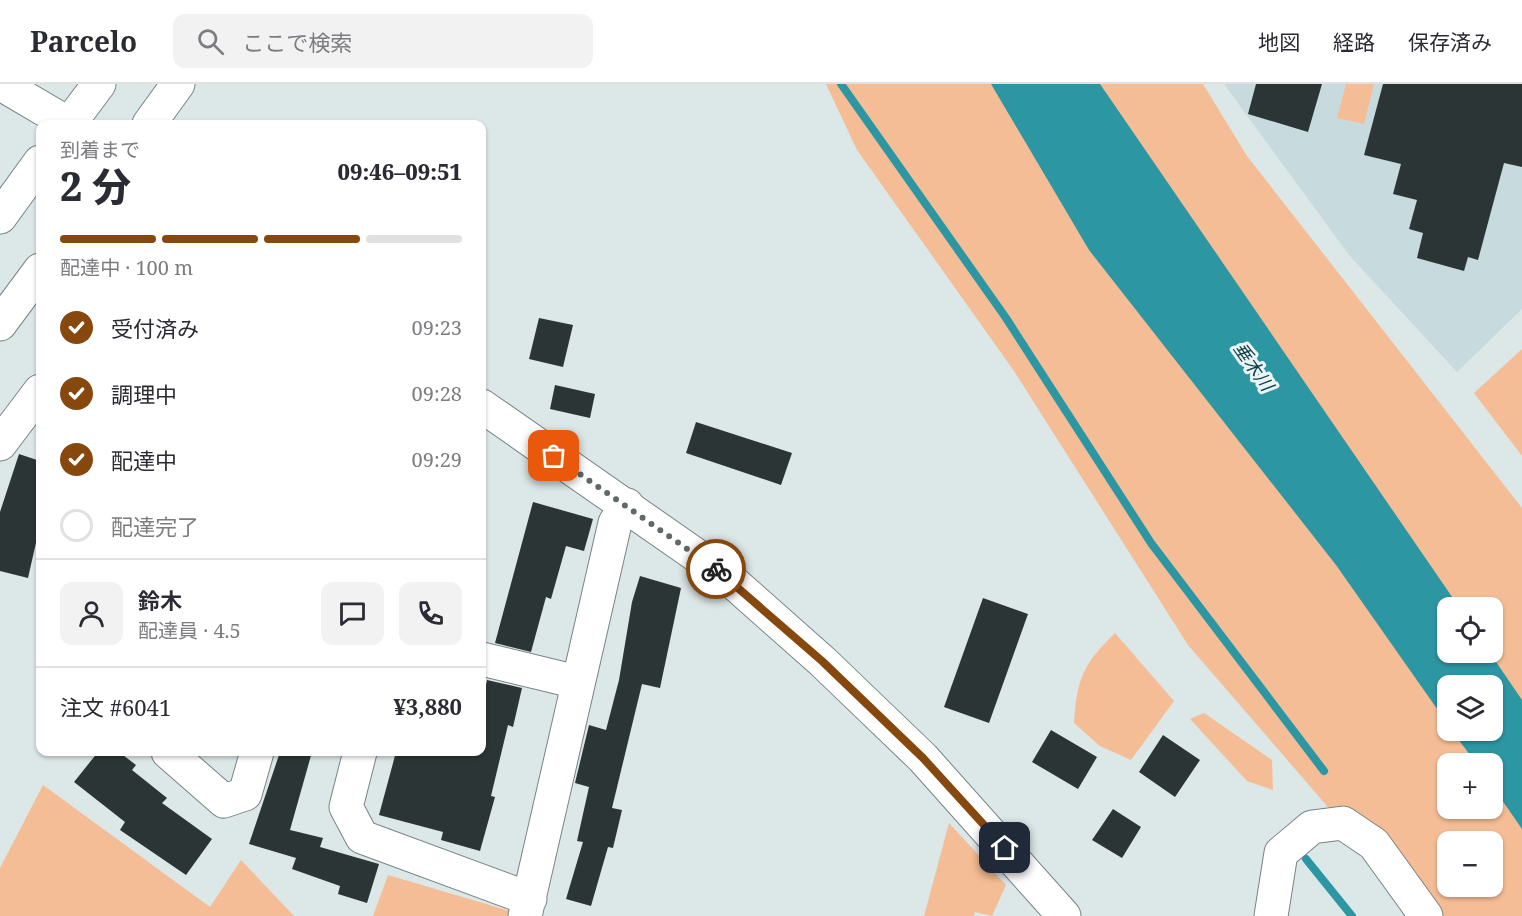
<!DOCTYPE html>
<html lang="ja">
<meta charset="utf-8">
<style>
body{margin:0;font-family:"Noto Serif","Noto Sans JP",serif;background:#f2f2f3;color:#2b2b33;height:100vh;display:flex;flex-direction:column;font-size:22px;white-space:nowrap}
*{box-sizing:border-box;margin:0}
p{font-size:20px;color:#7c7c81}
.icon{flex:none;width:33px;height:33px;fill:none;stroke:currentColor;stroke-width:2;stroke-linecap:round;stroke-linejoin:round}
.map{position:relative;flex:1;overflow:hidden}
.sheet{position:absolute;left:36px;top:36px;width:450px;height:636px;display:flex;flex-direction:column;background:#fff;border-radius:12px;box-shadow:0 2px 4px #0004}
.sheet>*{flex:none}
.fabs{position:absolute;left:1437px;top:513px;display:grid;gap:12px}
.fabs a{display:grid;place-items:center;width:66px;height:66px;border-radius:12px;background:#fff;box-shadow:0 2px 4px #0004;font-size:30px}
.pin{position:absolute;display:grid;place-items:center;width:51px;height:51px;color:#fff;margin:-26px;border-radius:12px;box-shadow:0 3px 9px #0006}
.courier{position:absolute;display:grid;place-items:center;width:60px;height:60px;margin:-30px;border:4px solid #87480e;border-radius:50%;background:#fff;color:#222;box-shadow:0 2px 8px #0007}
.summary em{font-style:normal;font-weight:800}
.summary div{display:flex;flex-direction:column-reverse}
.summary{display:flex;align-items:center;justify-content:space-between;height:102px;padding:0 24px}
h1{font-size:39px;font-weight:800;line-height:45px}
.bar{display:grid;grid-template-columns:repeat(4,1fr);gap:9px 6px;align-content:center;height:72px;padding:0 24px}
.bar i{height:8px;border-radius:4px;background:#e1e1e2}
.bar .current{background:#87480e}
.bar p{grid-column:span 4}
.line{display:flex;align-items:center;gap:15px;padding:0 24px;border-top:2px solid #e1e1e2}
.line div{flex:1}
.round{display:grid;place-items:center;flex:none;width:63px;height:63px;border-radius:12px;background:#f2f2f3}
ol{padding:0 24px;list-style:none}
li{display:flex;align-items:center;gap:18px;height:66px}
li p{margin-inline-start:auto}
li .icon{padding:6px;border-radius:50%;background:#87480e;color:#fff;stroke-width:4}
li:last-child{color:#7c7c81}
li i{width:33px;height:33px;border:3px solid #e1e1e2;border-radius:50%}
header{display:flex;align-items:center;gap:36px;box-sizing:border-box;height:84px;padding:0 30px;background:#fff;border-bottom:2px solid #e1e1e2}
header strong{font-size:28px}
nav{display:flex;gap:33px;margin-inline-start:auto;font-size:21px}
.search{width:420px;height:54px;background:#f2f2f3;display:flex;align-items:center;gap:15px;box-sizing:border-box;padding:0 21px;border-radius:12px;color:#7c7c81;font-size:22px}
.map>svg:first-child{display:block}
.built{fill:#c7dadd}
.green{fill:#f5bd96;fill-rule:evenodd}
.water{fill:#2c96a3}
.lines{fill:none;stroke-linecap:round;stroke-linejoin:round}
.stream{stroke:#2c96a3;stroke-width:8}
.building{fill:#2c3536}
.minor-casing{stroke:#798384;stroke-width:35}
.tertiary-casing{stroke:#798384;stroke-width:35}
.secondary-casing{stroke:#798384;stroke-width:35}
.trunk-casing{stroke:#798384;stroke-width:35}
.minor{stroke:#fff;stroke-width:33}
.tertiary{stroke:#fff;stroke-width:33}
.secondary{stroke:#fff;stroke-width:33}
.trunk{stroke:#fff;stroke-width:33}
.done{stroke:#616868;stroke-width:6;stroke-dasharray:0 10.8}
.route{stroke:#87480e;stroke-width:8}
.labels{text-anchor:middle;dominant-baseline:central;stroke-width:6;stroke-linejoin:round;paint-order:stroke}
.water-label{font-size:18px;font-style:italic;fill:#0f3e44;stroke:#e9f4f5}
</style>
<header>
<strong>Parcelo</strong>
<div class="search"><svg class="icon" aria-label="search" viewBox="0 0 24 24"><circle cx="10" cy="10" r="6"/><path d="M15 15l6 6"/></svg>ここで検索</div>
<nav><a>地図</a><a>経路</a><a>保存済み</a></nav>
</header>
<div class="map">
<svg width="1522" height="832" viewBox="0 0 1522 832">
<rect width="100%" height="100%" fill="#dce7e8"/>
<path class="built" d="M 1224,0 L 1522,0 L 1522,225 L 1457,288 L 1349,171 Z"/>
<path class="green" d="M 826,0 L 1203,0 L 1247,72 L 1522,424 L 1522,832 L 1422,832 L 1188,561 L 1014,287 L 857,66 ZM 1448,524 L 1492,524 L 1492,568 L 1448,568 ZM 1448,602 L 1492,602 L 1492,646 L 1448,646 ZM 1448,680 L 1492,680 L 1492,724 L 1448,724 ZM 1448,758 L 1492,758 L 1492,802 L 1448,802 Z
M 1346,0 L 1374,0 L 1364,40 L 1337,34 Z
M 1522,265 L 1522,372 L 1474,309 Z
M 1115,549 L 1174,617 L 1131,676 L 1100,662 L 1074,639 C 1077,595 1083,580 1115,549 Z
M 1204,629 L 1272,676 L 1273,706 L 1247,697 L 1190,635 Z
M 43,701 L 210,823 L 241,776 L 294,832 L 0,832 L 0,784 Z
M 949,739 L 1006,801 L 992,832 L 975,828 L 974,832 L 924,832 Z
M 388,791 L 510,827 L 507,832 L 373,832 Z"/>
<path class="water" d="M 991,0 L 1100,0 L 1459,523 L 1448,524 L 1448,568 L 1490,569 L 1522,616 L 1522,745 L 1493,703 L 1492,680 L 1476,679 L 1452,647 L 1492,646 L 1492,602 L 1448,602 L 1447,639 L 1336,481 L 1089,166 Z"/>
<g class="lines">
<path class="stream" d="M 841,0 L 1006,234 L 1151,459 L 1324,687
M 1306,775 L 1352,832"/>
</g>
<path class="building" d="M 1256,0 L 1322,0 L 1308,48 L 1248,30 Z
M 1383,0 L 1522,0 L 1522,83 L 1504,79 L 1478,176 L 1468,173 L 1464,187 L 1417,174 L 1423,149 L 1409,145 L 1417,116 L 1393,110 L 1401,80 L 1364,71 Z
M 539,234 L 573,241 L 563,283 L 529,275 Z
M 555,301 L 595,310 L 590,334 L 550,325 Z
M 696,338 L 792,369 L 781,401 L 686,369 Z
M 19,370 L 40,377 L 40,441 L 28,494 L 0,487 L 0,428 Z
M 533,418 L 593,435 L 584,467 L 566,462 L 551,515 L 546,513 L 531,568 L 495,559 Z
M 640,492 L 681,504 L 660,604 L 642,600 L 612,724 L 622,726 L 613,764 L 608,763 L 591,822 L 566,815 L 583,758 L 577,757 L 589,703 L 575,699 L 589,641 L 606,646 L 619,596 L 632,518 Z
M 983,514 L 1028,530 L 989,639 L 944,623 Z
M 487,596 L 522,604 L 513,643 L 508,641 L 491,712 L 495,713 L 480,767 L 441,756 L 443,748 L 379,731 L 396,668 L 482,668 L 482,620 Z
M 1051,646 L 1097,673 L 1078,705 L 1032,678 Z
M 1163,651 L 1200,676 L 1175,713 L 1139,688 Z
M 98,668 L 119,668 L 136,681 L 132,686 L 167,714 L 162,719 L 212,755 L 186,791 L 120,746 L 125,738 L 74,698 Z
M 280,668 L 312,668 L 290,746 L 323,754 L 320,763 L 379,780 L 367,819 L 338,810 L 340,802 L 292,785 L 296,774 L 249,760 Z
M 1113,725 L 1141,743 L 1122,774 L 1092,756 Z"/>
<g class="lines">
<defs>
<path id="minor" d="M 0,360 L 40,307
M 482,575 L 577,598
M 168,668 L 224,717 L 245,710 L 257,668
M 360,668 L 346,723 L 362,753 L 530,815
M 525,832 L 615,439 L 627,421
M 1271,832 L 1281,769 L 1312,743 L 1343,739 L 1374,760 L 1426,832"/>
<path id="tertiary" d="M 482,322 L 726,492 L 822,577 L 923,674 L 1064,832"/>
<path id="secondary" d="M 1,0 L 69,40"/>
<path id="trunk" d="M 69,40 L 99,0
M 149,40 L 178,0
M 0,133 L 40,78
M 0,240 L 40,186"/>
</defs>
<use href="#minor" class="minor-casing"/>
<use href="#tertiary" class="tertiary-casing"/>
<use href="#secondary" class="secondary-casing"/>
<use href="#trunk" class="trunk-casing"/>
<use href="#minor" class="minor"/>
<use href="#tertiary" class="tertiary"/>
<use href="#secondary" class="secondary"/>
<use href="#trunk" class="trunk"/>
</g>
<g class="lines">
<path class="done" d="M 554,372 L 716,485"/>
<path class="route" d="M 716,485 L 822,577 L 923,674 L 1005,764"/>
</g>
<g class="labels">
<g class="water-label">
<text transform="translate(1254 282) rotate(55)">垂木川</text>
</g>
</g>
</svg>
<div class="fabs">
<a><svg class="icon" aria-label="locate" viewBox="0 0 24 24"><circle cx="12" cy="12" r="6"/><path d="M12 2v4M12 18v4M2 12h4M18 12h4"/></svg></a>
<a><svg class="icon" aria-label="layers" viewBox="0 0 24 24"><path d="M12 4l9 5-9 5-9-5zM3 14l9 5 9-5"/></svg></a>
<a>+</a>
<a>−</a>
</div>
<div class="pin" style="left:554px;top:372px;background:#ea580c"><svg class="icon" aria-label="bag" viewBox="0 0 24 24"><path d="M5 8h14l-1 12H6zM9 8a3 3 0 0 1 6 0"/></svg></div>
<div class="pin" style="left:1005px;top:764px;background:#1f2937"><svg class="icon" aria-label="home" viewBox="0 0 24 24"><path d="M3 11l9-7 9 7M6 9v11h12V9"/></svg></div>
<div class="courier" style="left:716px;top:485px"><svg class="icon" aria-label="bike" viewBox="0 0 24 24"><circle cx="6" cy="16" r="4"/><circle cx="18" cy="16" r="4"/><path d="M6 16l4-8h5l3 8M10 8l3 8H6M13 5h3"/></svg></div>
<section class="sheet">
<div class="summary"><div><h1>2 分</h1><p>到着まで</p></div><em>09:46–09:51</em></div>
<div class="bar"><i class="current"></i><i class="current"></i><i class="current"></i><i></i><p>配達中 · 100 m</p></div>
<ol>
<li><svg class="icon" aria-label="check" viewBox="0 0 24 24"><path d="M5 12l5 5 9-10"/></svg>受付済み<p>09:23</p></li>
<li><svg class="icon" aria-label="check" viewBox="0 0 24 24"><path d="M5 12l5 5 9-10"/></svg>調理中<p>09:28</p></li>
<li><svg class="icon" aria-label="check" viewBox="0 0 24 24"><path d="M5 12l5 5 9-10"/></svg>配達中<p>09:29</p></li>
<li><i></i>配達完了</li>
</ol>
<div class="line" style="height:108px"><a class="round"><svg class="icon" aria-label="person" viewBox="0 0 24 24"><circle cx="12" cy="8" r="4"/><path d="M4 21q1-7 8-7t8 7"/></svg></a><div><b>鈴木</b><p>配達員 · 4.5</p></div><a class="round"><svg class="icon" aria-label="chat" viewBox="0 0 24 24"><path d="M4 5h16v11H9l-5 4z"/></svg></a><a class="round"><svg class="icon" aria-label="phone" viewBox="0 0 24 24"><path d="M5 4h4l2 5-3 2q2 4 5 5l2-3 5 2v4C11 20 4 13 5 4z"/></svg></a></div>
<div class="line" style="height:78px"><div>注文 #6041</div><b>¥3,880</b></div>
</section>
</div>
